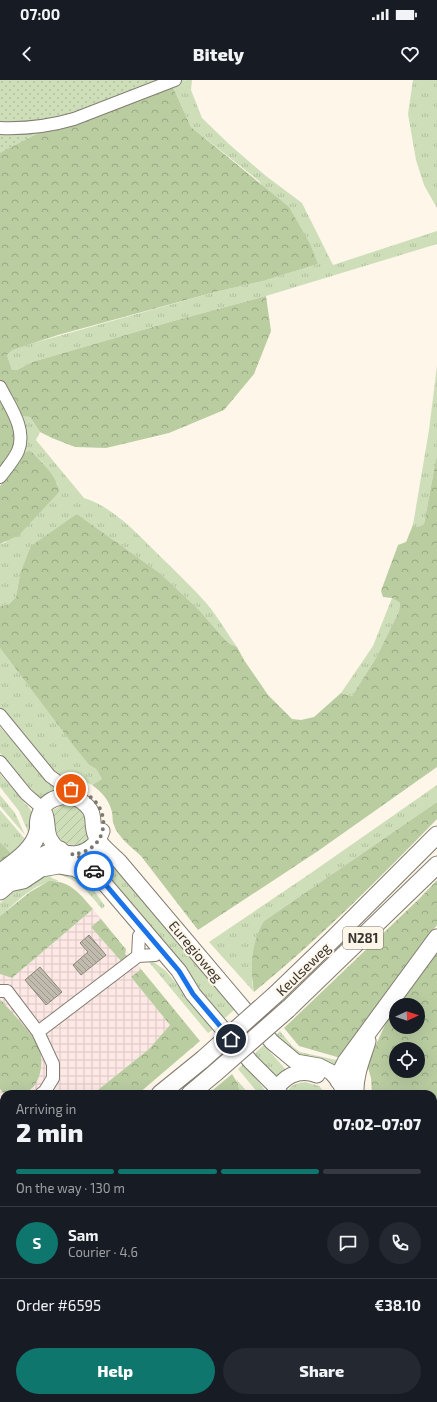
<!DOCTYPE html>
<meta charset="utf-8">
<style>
body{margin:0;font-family:"Exo 2",sans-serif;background:#242831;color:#f1f3f6;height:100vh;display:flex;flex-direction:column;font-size:15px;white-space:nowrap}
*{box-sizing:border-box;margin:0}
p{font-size:13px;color:#9ea1a6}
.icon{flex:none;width:22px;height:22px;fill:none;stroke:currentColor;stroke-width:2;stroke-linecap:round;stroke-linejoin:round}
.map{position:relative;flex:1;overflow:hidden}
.drawer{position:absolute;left:0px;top:1010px;width:437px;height:312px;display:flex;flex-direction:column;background:#171b24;border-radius:12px 12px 0 0;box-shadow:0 4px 16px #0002}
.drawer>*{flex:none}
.needle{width:26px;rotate:87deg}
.tools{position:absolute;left:389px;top:918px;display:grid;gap:8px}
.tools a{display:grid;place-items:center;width:36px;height:36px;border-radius:50%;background:#171b24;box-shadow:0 4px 16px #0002;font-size:20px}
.pin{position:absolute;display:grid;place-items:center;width:34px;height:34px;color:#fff;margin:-17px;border:2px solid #fff;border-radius:50%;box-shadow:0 1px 4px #0007}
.courier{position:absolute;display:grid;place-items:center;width:40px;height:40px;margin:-20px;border:3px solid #1a73e8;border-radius:50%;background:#fff;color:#222;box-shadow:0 1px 5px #0007}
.summary em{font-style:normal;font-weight:800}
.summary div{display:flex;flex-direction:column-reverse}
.summary{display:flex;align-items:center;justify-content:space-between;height:68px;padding:0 16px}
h1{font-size:26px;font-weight:800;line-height:30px}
.bar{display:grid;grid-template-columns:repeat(4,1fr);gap:6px 4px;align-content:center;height:48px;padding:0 16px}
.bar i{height:5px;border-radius:3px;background:#363941}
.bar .current{background:#0f766e}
.bar p{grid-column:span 4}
.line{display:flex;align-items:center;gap:10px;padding:0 16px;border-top:1px solid #363941}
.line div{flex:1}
.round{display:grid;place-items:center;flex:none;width:42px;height:42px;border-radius:21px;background:#242831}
.cta{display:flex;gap:8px;margin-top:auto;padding:8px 16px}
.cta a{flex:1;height:46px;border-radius:24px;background:#0f766e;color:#fff;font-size:16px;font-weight:800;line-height:46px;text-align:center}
.cta a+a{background:#242831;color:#f1f3f6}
.status{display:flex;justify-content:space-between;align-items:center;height:28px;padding:0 20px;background:#171b24;direction:ltr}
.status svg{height:11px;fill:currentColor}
header{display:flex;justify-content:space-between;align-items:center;height:52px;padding:0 16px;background:#171b24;font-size:18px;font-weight:800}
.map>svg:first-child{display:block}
.industrial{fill:url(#industrial-grid)}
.grass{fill:url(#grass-tufts)}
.forest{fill:url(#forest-crowns);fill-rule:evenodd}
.park{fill:url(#park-dots)}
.garden{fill:url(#garden-furrows)}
.building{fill:url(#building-back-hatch);stroke:#8c867a}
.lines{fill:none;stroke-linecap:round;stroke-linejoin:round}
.minor-casing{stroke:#837d71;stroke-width:14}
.major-casing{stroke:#837d71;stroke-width:17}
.highway-casing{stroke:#837d71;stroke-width:19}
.minor{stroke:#fff;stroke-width:12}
.major{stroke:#fff;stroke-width:15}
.highway{stroke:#fff;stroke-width:17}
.highway-bridge-casing{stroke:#837d71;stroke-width:19;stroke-linecap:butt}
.highway-bridge{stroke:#fff;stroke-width:17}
.done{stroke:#7d7870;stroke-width:4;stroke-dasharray:0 7.2}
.route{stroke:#1a73e8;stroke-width:5}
.labels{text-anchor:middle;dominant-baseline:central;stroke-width:4;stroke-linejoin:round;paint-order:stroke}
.shield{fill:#fef6e9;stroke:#736e67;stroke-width:1}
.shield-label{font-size:13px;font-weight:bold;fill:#37342f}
.street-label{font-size:14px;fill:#37342f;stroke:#fef6e9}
</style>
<div class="status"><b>07:00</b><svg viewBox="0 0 49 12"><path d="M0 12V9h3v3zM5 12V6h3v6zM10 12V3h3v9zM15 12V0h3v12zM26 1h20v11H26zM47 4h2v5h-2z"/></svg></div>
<header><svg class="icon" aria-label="back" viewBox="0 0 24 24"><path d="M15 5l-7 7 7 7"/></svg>Bitely<svg class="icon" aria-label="heart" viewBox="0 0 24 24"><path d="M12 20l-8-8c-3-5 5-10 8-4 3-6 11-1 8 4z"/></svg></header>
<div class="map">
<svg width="437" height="1322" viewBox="0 0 437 1322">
<defs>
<pattern id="industrial-grid" width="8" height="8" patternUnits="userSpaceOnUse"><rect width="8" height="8" fill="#fde8e5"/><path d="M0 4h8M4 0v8" fill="none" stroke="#d9c8c5"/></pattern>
<pattern id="grass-tufts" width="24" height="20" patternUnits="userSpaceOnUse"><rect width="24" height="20" fill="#cddeb9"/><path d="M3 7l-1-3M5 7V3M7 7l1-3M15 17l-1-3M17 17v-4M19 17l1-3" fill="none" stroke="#b1bf9f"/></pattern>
<pattern id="forest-crowns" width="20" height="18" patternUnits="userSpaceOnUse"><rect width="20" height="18" fill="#b9cda1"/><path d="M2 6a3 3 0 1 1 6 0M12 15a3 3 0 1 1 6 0" fill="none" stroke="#97a784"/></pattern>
<pattern id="park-dots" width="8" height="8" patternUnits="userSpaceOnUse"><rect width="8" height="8" fill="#cddeb9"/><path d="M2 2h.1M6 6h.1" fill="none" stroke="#b1bf9f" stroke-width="1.8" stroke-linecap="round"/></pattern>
<pattern id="garden-furrows" width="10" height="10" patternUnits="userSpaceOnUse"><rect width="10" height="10" fill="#cddeb9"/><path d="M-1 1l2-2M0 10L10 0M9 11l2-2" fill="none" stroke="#b1bf9f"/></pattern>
<pattern id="building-back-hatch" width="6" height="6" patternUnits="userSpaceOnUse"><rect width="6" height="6" fill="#c1bbae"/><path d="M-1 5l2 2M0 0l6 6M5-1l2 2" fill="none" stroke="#9e998e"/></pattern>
</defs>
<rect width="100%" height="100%" fill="#fef6e9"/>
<path class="industrial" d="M 93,829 L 141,889 L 131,897 L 170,945 L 149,969 L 93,1014 L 21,1014 L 32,1009 L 38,999 L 41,985 L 2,921 L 0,920 L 0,894 L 12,898 Z
M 0,1009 L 4,1014 L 4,1040 L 0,1039 Z
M 4,1256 L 4,1318 L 433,1318 L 433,1281 L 437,1288 L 437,1322 L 0,1322 L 0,1258 Z"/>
<path class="grass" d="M 187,0 L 192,0 L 191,10 L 202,38 L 230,65 L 266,96 L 302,123 L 333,185 L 437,151 L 437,164 L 266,216 L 177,240 L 32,282 L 17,290 L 12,290 L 7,275 L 11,270 L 23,266 L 215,212 L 263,201 L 318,184 L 259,101 L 191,47 L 172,5 Z
M 413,0 L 437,0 L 437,128 L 424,105 L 416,80 L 408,34 Z
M 437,286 L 437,374 L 424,444 L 418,447 L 413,445 L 429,350 Z
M 18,336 L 30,337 L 40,352 L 36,360 L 84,418 C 115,427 143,460 166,482 C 180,496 194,509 207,524 C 218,537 227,553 237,567 L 228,563 L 199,530 L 161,494 L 77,434 L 20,494 L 16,517 L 8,525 L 0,526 L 0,464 L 5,463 L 58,405 L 43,383 L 30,370 L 24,373 C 26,360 29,346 18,336 Z
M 392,518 L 400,523 L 399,531 L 376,578 L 352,616 L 341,613 L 373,566 Z
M 0,568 L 89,685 L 96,689 L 102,699 L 92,705 L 84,701 L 74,704 L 72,704 L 64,700 L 53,692 L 0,629 Z
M 0,647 L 60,709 L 41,720 L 0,673 Z
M 0,694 L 30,729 L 33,735 L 29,754 L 19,731 L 0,707 Z
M 437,705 L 437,722 L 264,841 L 252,902 L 254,912 L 209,862 L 311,793 Z
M 0,715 L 15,733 L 25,755 L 0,726 Z
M 0,730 L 25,759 L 25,762 L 14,776 L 0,762 Z
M 100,769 L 235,929 L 223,940 L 89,775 Z
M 58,788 L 88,802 L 105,826 L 102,829 C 88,812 79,800 57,794 Z
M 47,793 L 52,798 L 59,801 C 36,800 16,823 0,836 L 0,823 L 27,801 Z
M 151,880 L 166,891 L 214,949 L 208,953 L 148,881 Z
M 280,951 L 292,966 L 300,972 L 341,981 L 338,990 L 302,979 L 276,955 Z
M 264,965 L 287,991 L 278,1002 L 253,975 Z
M 243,984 L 262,1006 L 267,1014 L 259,1014 L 238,989 Z
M 236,999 L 249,1014 L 240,1014 L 238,1004 Z
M 305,1002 L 319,1006 L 326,1014 L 290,1014 L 288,1010 C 293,1004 298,1003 305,1002 Z
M 437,1047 L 437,1102 L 433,1100 L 433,1050 Z
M 433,1281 L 437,1288 L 437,1322 L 434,1322 L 432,1318 L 433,1318 Z"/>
<path class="forest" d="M 172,5 L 191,47 L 289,127 L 310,164 L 318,184 L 263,201 L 215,212 L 58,255 L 12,270 L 7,275 L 12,290 L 17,290 L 32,282 L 177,240 L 266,216 L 271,251 L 254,294 L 224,330 L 169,353 L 106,368 L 75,367 L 52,358 L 40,352 L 30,337 L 18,336 L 0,301 L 0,51 Z
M 0,313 L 15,336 L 16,362 L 0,391 Z
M 30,370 C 40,380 58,397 59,412 L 19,455 L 0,464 L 0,406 L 24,373 Z
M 437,374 L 437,687 L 318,771 L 198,850 L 141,776 C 132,768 117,756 114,745 C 112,741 113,736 112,732 C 109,720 102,712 92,705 L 102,699 L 96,689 L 89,685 L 74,666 L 0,568 L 0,526 L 8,525 L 16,517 L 20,494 L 31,466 L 77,434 L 161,494 L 199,530 L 228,563 L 237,567 L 244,580 L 268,615 L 292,639 L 301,640 L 314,637 L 341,613 L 352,616 L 376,578 L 399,531 L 400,523 L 392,518 L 383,517 L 381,511 L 398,465 L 406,462 L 413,445 L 418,447 L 424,444 Z
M 437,722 L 437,739 C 378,800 319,859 254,912 C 250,888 251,863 264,841 Z
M 0,762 L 14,776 L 0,788 Z
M 437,800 L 437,845 L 399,896 L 344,979 L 299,966 L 284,948 L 420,818 Z
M 49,801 C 70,800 81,815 93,829 L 12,898 L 0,894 L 0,836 L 30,812 Z
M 101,839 L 124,867 L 126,869 L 125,874 L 127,876 L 121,881 L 91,847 Z
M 437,868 L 437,1040 L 433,1043 L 433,1014 L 372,1014 L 371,998 L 367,984 L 391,932 L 396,925 L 396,947 L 418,947 L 418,925 L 396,925 ZM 396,969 L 418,969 L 418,991 L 396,991 Z
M 141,889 L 200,961 L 138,1014 L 93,1014 L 149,969 L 170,945 L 131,897 Z
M 0,920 L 2,921 C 13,934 30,951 38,965 C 44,976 42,1001 31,1009 C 23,1015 14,1014 4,1014 L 0,1009 Z
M 232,994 L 238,1004 L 240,1014 L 208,1014 Z
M 0,1039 L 4,1040 L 4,1072 L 0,1072 Z
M 0,1085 L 4,1086 L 4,1125 L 0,1128 Z
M 4,1174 L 4,1213 L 0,1216 L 0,1177 Z
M 4,1229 L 4,1254 L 0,1256 L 0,1231 Z
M 433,1253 L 437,1261 L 437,1288 L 433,1281 Z"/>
<path class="park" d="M 0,0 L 186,0 L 105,32 L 35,55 L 0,73 Z"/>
<path class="garden" d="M 65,725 C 92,726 81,745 89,760 C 78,768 62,767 57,753 C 54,745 55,738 53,730 L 60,726 Z"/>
<path class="building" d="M 89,855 L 106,875 L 81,895 L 73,885 L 88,872 L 80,863 Z
M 40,887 L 62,912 L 46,925 L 25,900 Z"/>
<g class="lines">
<defs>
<path id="minor" d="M 0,48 C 25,49 50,46 74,39 L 175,0
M 0,307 C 10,327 27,349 18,371 C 14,380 6,389 0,397
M 0,635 L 50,696 L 64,706 L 71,709
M 0,682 L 26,714 L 42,728
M 138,876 L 139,856
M 0,911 L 7,911 L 38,952 L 53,984 L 53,998 L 45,1011 L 41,1014
M 38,952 L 138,876 L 155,875
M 0,1026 L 2,1028 L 4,1028
M 433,1135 L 437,1140
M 433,1190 L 437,1186"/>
<path id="major" d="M 45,734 C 48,742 46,751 50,759 C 63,783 94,776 102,751
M 38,751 C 37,745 37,739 40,733 C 47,715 73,711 86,725 C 96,734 91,743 95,754 C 98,764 112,774 119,781 L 272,962 L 296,982 L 319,986 L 331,992 L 339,1001 L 345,1014
M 72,774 L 81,778 L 87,783 L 179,891 L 193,914 L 251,982 L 277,1008 L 280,1014
M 274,1014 C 282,996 299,988 317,995
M 433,1169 L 437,1174
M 433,1202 L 437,1207
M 433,1219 L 437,1227"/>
<path id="highway" d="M 0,793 C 14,782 34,770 38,751
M 9,803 L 23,800 L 41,788 L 59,785 L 76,788 L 87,795
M 0,811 C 17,797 38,772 60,770
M 276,914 L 332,860 L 437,755
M 288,929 L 437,785
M 339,1001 L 341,992 L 346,982 L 437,858
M 160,1014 L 202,980
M 190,1014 L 215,993
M 355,1014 C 354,995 362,978 367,961
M 0,1081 L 4,1082
M 0,1140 L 4,1137
M 0,1167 L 4,1164
M 0,1223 L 4,1221"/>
</defs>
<use href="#minor" class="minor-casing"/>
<use href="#major" class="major-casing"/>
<use href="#highway" class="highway-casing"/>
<use href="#minor" class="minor"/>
<use href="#major" class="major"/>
<use href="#highway" class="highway"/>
<defs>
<path id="highway-bridge" d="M 202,980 L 276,914
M 215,993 L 288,929"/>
</defs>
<use href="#highway-bridge" class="highway-bridge-casing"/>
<use href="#highway-bridge" class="highway-bridge"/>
</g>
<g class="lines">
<path class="done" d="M 71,709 C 114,715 114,772 72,774 L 81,778 L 94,791"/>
<path class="route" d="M 94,791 L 179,891 L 193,914 L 231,959"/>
</g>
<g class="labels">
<rect class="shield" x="343" y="847" width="40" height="22" rx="3"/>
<g class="shield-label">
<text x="363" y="858">N281</text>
</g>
<g class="street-label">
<text transform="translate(196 871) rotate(50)">Euregioweg</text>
<text transform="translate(303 889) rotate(-44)">Keulseweg</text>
</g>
</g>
</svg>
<div class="tools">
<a><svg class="needle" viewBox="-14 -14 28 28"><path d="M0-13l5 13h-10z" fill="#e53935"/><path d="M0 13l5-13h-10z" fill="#9ea1a6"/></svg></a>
<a><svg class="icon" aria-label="locate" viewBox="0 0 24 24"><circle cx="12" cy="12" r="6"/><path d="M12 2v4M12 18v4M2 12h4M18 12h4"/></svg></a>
</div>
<div class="pin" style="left:71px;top:709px;background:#ea580c"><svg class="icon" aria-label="bag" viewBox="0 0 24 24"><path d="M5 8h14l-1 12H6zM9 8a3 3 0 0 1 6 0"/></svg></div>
<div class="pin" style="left:231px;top:959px;background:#1f2937"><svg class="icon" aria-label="home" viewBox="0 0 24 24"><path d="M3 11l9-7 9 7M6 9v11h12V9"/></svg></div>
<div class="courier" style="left:94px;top:791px"><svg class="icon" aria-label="car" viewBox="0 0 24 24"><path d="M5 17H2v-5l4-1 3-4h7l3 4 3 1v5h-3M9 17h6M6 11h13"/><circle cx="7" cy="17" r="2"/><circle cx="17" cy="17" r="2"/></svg></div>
<section class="drawer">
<div class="summary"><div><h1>2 min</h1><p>Arriving in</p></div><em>07:02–07:07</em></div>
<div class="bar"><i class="current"></i><i class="current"></i><i class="current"></i><i></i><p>On the way · 130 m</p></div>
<div class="line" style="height:72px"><b class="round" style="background:#0f766e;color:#fff">S</b><div><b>Sam</b><p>Courier · 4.6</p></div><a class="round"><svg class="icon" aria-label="chat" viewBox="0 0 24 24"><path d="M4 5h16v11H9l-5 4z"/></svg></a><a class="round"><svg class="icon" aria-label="phone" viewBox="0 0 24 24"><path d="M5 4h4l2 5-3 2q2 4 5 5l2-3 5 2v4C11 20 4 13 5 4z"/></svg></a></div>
<div class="line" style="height:52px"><div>Order #6595</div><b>€38.10</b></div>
<div class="cta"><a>Help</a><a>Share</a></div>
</section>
</div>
